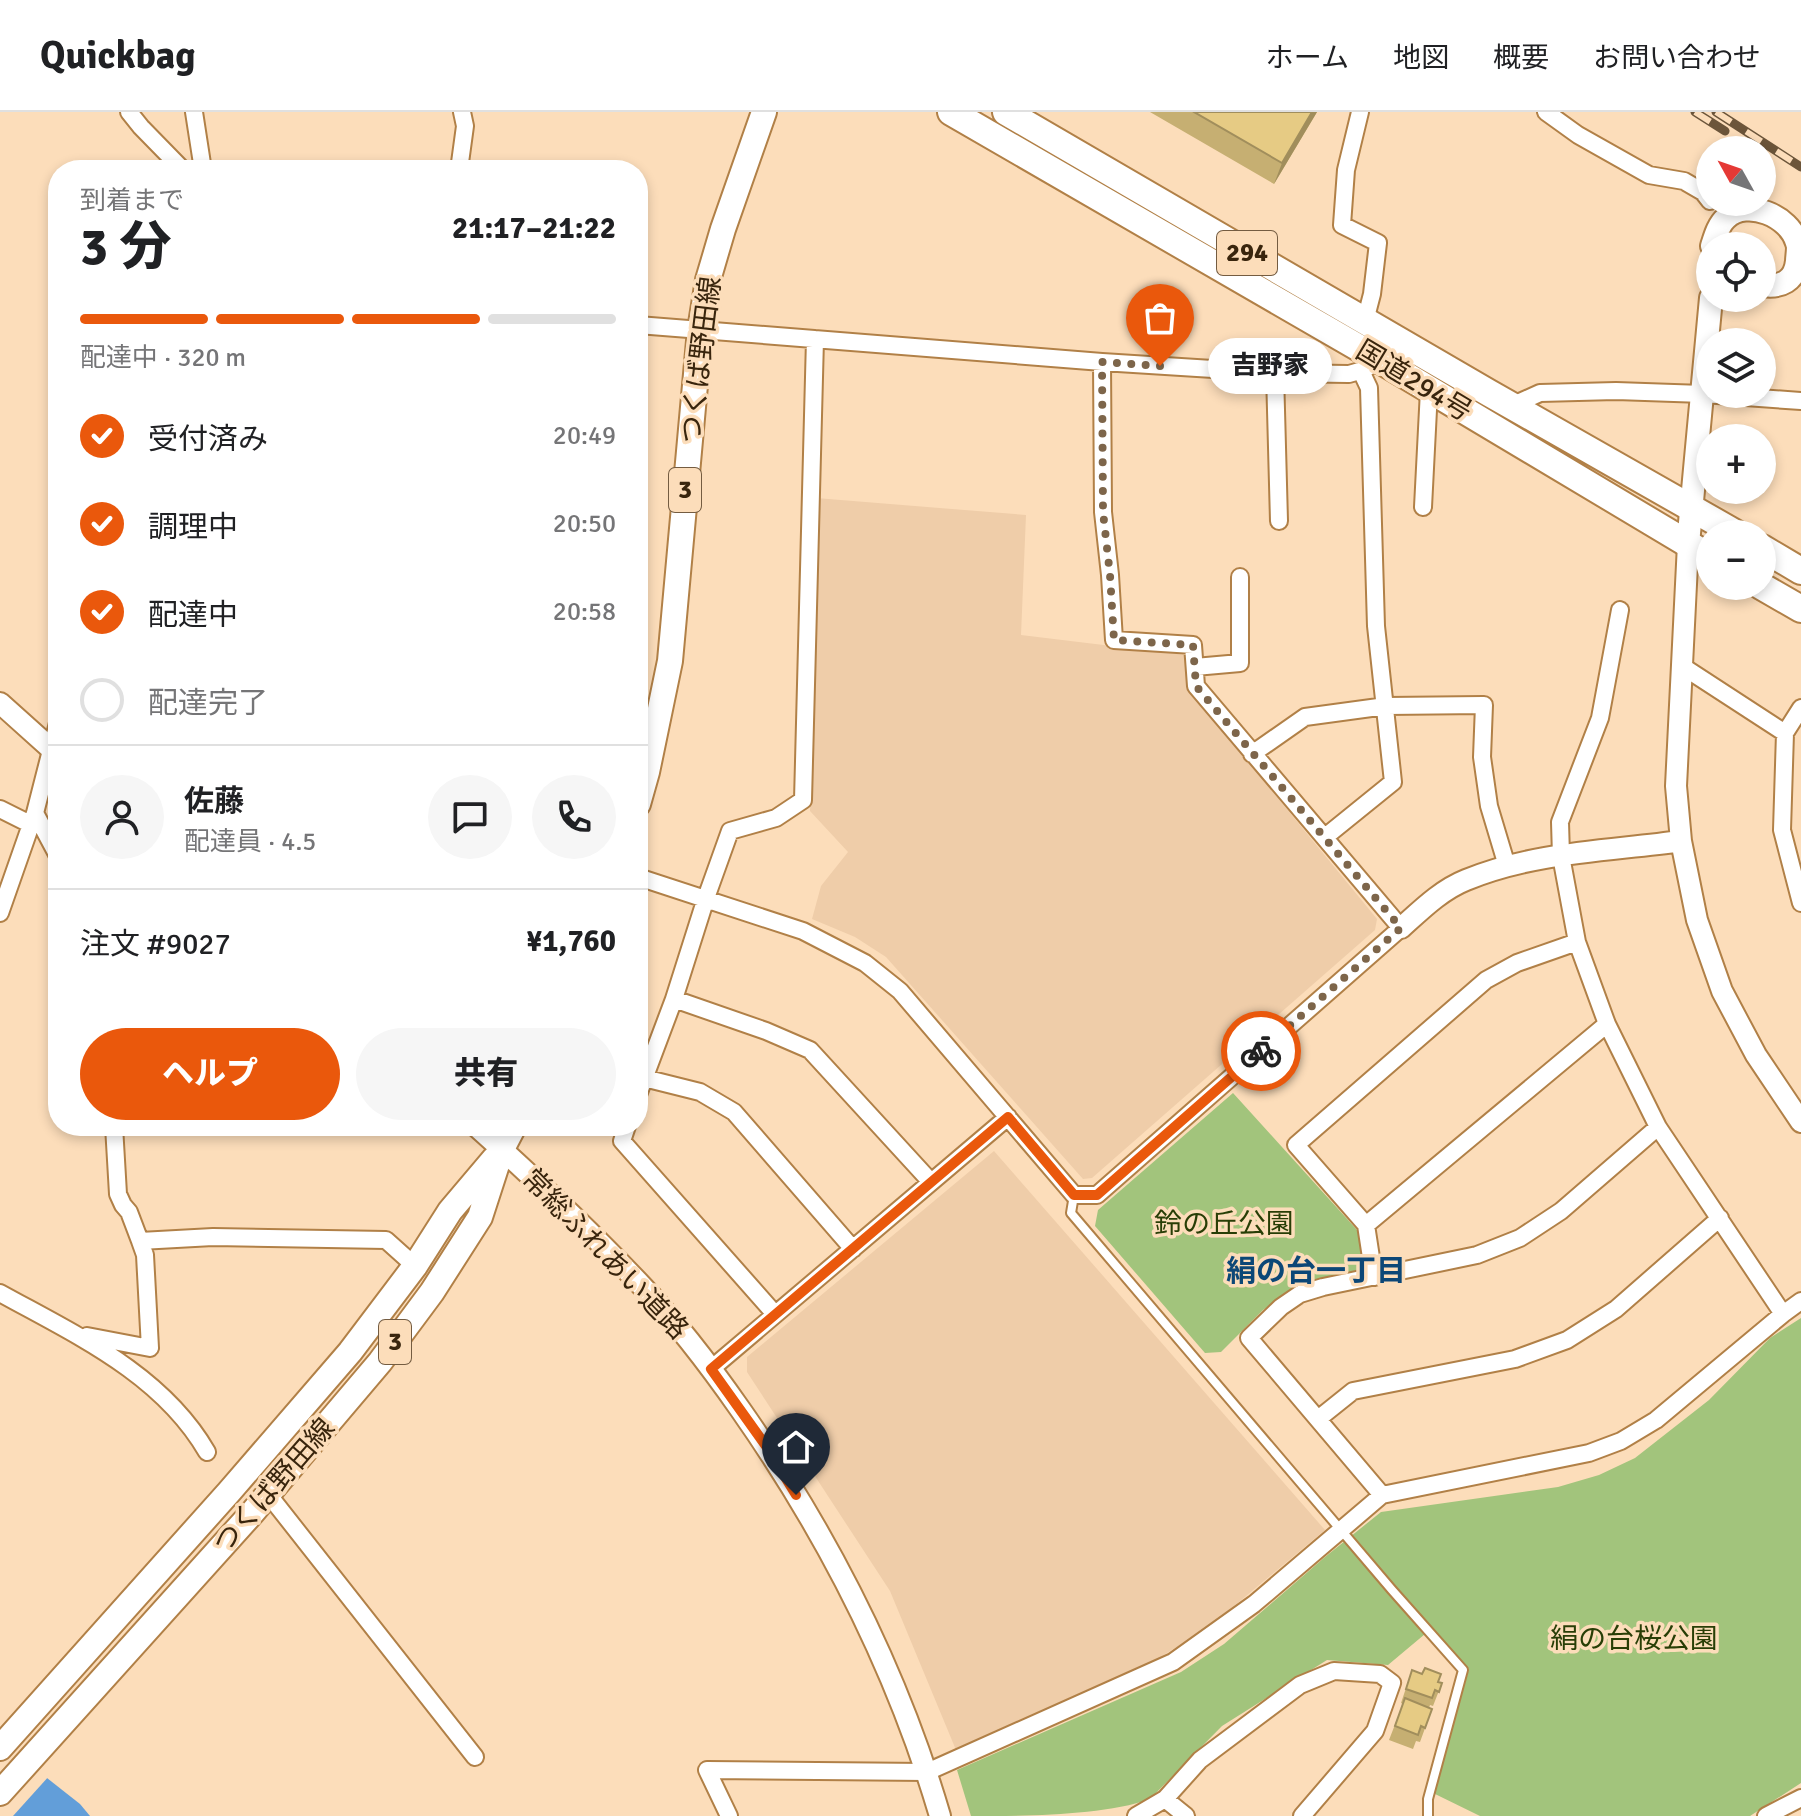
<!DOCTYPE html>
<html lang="ja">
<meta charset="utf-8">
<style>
body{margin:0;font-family:Signika,"Noto Sans JP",sans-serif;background:#f6f6f6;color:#202124;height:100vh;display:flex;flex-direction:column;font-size:30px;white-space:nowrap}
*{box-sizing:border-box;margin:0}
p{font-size:26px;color:#757577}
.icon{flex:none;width:44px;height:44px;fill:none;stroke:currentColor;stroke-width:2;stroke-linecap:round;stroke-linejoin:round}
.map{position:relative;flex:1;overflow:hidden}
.drawer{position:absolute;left:48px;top:48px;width:600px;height:976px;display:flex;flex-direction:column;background:#fff;border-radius:32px;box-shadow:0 4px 12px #0003}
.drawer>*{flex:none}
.needle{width:52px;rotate:310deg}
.tools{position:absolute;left:1696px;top:24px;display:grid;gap:16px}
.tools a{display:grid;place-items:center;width:80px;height:80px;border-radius:50%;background:#fff;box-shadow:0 4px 12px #0003;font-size:40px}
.pin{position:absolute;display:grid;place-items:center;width:68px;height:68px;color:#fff;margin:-82px -34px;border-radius:50% 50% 50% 0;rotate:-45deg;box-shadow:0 0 8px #0007}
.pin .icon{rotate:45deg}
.courier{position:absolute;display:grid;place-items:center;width:80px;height:80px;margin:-40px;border:6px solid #ea580c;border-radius:50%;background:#fff;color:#222;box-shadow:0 2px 10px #0007}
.bubble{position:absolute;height:56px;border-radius:28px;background:#fff;box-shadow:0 4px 12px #0003;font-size:26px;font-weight:800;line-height:56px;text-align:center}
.head em{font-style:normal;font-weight:800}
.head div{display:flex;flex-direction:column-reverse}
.head{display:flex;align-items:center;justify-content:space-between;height:136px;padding:0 32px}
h1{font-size:52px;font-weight:800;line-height:60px}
.bar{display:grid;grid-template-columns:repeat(4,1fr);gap:12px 8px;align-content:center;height:96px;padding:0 32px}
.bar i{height:10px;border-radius:6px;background:#e0e0e0}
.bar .current{background:#ea580c}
.bar p{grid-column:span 4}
.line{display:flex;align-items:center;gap:20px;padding:0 32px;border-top:2px solid #e0e0e0}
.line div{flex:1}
.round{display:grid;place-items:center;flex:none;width:84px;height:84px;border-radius:42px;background:#f6f6f6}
ol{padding:0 32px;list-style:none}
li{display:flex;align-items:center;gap:24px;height:88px}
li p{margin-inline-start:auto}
li .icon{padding:8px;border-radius:50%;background:#ea580c;color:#fff;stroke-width:4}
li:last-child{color:#757577}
li i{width:44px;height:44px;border:4px solid #e0e0e0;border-radius:50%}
.cta{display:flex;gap:16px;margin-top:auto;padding:16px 32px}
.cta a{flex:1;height:92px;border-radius:48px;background:#ea580c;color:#fff;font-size:32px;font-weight:800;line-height:92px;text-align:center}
.cta a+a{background:#f6f6f6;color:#202124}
header{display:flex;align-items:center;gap:48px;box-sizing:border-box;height:112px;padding:0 40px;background:#fff;border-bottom:2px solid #e0e0e0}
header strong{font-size:38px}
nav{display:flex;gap:44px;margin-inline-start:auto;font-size:28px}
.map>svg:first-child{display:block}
.built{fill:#efcda9}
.green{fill:#a2c47c}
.water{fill:#629ed9}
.pier{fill:#fcddba}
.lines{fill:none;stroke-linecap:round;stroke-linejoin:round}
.service-casing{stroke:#b18047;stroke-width:12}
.minor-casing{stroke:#b18047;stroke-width:20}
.tertiary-casing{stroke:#b18047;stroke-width:24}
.secondary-casing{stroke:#b18047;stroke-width:26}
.primary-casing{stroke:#b18047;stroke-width:28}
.trunk-casing{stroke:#b18047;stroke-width:30}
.service{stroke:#fff;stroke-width:8}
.minor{stroke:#fff;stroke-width:16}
.tertiary{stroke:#fff;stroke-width:20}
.secondary{stroke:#fff;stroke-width:22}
.primary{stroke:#fff;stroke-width:24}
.trunk{stroke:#fff;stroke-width:26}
.rail-casing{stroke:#6c553a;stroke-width:9}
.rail{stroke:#fcddba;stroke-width:6;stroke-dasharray:18;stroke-linecap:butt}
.wall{fill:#c6af72}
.shaded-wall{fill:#a18e5c}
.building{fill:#e6cb84;stroke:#a18e5c;stroke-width:2}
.done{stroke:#7d654a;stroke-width:8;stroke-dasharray:0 14.4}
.route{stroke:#ea580c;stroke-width:10}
.labels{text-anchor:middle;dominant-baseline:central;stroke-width:7;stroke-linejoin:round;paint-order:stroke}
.shield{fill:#fcddba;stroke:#745c41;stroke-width:2}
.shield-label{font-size:26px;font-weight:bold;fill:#39250d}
.street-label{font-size:28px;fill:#39250d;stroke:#fcddba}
.park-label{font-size:28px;fill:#283e06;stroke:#fcddba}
.neighbourhood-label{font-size:30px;font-weight:bold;fill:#0c4777;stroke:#fcddba}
</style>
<header>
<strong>Quickbag</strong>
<nav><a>ホーム</a><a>地図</a><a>概要</a><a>お問い合わせ</a></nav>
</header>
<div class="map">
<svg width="1801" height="1704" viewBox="0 0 1801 1704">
<rect width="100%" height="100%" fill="#fcddba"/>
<path class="built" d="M 816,386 L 1026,403 L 1021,523 L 1186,543 L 1186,574 L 1377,807 L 1375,818 L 1092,1066 L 1083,1067 L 886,845 L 855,825 L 812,807 L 821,774 L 848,740 L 810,699 Z
M 994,1039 L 1325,1418 L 1209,1515 L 1149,1552 L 956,1638 L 890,1479 L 747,1260 L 747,1245 Z"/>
<path class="green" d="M 1233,981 L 1358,1119 L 1364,1151 L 1357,1159 L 1321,1166 L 1292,1177 L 1263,1198 L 1221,1240 L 1205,1241 L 1095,1114 L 1098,1098 Z
M 1801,1206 L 1801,1671 L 1750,1704 L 1480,1704 L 1433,1681 L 1469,1557 L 1425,1522 L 1388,1553 L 1327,1548 L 1222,1614 L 1150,1687 C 1103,1704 1023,1704 971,1704 L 957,1658 L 1181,1560 L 1224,1532 L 1325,1445 L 1381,1400 L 1558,1375 L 1599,1363 L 1635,1346 L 1709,1288 L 1770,1226 Z"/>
<path class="water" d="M 0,1629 L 80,1692 L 90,1704 L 0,1704 Z"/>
<path class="pier" d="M 0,1625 L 50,1663 L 13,1704 L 0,1704 Z"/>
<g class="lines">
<defs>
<path id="service" d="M 1074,1083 L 1071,1101 L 1392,1478 L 1463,1558 L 1428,1687 L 1428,1704"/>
<path id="minor" d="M 129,0 L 141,15 L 183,58
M 194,0 L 203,58
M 1360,0 L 1346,58 L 1342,113 L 1378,131 L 1372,182 L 1365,209
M 1546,0 L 1578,23 L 1649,63 L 1684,69 L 1703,80 L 1710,89
M 459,58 L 465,14 L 462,0
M 638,213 L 1102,250 L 1275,261 L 1349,262 L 1363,258 L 1380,248
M 1275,261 L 1279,409
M 1511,294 L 1540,281 L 1616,279 L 1703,282 L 1801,289
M 1423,395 L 1429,278
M 1620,498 L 1600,606 L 1560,710 L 1561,744 L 1577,830 L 1607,912 L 1658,1015 L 1783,1202
M 1682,554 L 1785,621
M 1195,555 L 1240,551 L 1240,465
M 1801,596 L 1785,621 L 1782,718 L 1801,791
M 1252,642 L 1305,605 L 1386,594 L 1484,593 L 1482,645 L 1489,694 L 1507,754
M 0,697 L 30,712
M 35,701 L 58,744
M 1325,725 L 1393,670 L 1376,514 L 1369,276 L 1361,259
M 638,765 L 803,819 L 865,851 L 900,879 L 1074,1083 L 1097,1083 L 1401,816 L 1196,574 L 1193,533 L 1114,528 L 1110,463 L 1103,400 L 1102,250
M 0,801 L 35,701 L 58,611
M 674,887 L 766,919 L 810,938 L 931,1070
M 644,966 L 700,980 L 734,1000 L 853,1137
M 638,983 L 674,887 L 706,786 L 730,719 L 776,706 L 803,688 L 815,227
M 114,1014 L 118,1082 L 123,1093 L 129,1100 L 140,1129 L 213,1125 L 386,1128 L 415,1154
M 627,1014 L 622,1029 L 775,1202
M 1366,1113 L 1607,912
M 1374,1165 L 1366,1113 L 1296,1033 L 1486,868 L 1517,851 L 1577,830
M 0,1181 C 76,1223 162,1262 207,1340
M 87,1224 L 150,1236 L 145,1143 L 140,1129
M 711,1257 L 1008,1005
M 1318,1307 L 1353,1279 L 1515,1247 L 1567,1228 L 1616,1197 L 1720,1106
M 268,1382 L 475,1645
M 1382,1383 L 1249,1226 L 1281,1195 L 1300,1182 L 1323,1175 L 1477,1143 L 1520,1126 L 1561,1099 L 1658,1015
M 1165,1687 L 1186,1704
M 729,1704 L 707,1658 L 927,1660 L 1173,1550 L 1254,1492 L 1382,1383 L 1589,1341 L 1621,1329 L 1656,1308 L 1783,1202 L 1801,1189
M 1136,1704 L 1165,1687 L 1200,1648 L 1300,1573 L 1334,1559 L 1380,1562 L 1392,1571 L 1375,1619 L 1302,1704
M 1766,1704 L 1801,1686"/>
<path id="tertiary" d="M 1688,432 L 1676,674 L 1681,729 L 1697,808 L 1722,879 L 1756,943 L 1801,1010
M 0,591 L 58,643
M 1401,816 C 1421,798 1441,778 1466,768 C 1533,740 1610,739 1681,729
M 476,1014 C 533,1065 589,1118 642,1174 C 678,1212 710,1254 740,1297 C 827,1421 897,1558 940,1704"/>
<path id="secondary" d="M 1712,134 C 1715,125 1718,113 1726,106 C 1747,86 1790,104 1797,131 C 1799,136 1797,144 1797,149 C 1795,169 1781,176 1762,173
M 1688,432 L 1711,186"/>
<path id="primary" d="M 638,692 L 647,660 L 670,549 L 700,218 L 708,168 L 723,117 L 764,0
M 0,1636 L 229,1380 L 350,1240 L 415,1154 L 450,1099 L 494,1047
M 0,1681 L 252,1401 L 380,1250 L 432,1180 L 480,1105 L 502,1037 L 514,1014"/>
<path id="trunk" d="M 951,0 L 1380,248 L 1710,445
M 1006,0 L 1489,281 L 1737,422
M 1762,436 L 1801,459
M 1761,474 L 1801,497"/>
</defs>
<use href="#service" class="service-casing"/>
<use href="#minor" class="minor-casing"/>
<use href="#tertiary" class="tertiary-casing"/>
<use href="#secondary" class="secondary-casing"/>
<use href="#primary" class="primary-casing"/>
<use href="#trunk" class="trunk-casing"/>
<use href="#service" class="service"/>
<use href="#minor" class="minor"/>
<use href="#tertiary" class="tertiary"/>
<use href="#secondary" class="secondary"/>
<use href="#primary" class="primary"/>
<use href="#trunk" class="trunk"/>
<defs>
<path id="rail" d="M 1695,0 L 1725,19
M 1716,0 L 1801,55"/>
</defs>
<use href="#rail" class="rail-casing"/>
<use href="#rail" class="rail"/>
</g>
<path class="wall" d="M 1150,0 L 1317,0 L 1274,72 Z
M 1412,1558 L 1442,1571 L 1433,1594 L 1430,1593 L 1429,1596 L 1432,1597 L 1420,1630 L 1416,1629 L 1413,1637 L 1389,1628 L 1403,1592 L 1401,1591 Z"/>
<path class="shaded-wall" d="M 1312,0 L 1317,0 L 1274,72 L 1282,51 Z"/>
<path class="building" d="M 1194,0 L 1312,0 L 1282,51 Z
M 1425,1556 L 1441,1562 L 1438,1570 L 1442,1571 L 1439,1580 L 1435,1578 L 1432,1586 L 1406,1577 L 1412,1558 L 1422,1562 Z
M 1405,1586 L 1432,1597 L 1425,1616 L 1421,1614 L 1418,1623 L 1395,1614 Z"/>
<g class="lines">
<path class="done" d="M 1160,254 L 1102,250 L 1103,400 L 1110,463 L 1114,528 L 1193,533 L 1196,574 L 1401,816 L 1261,939"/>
<path class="route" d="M 796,1383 L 766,1334 L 711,1257 L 1008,1005 L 1074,1083 L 1097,1083 L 1261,939"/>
</g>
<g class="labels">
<g class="shield">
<rect x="1217" y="119" width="60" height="44" rx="6"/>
<rect x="669" y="356" width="32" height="44" rx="6"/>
<rect x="379" y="1208" width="32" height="44" rx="6"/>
</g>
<g class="shield-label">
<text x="1247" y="141">294</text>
<text x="685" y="378">3</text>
<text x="395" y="1230">3</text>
</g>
<g class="street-label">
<text transform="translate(701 248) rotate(-83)">つくば野田線</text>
<text transform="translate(1414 269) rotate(31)">国道294号</text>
<text transform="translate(605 1142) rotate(46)">常総ふれあい道路</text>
<text transform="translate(274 1374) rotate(-49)">つくば野田線</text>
</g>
<g class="park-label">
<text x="1224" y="1112">鈴の丘公園</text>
<text x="1634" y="1527">絹の台桜公園</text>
</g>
<g class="neighbourhood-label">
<text x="1316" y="1159">絹の台一丁目</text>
</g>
</g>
</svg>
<div class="tools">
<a><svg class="needle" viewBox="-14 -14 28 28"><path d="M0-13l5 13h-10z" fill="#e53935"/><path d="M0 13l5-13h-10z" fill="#757577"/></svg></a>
<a><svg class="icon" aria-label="locate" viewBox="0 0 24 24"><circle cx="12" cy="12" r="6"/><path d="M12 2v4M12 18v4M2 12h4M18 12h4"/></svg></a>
<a><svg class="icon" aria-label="layers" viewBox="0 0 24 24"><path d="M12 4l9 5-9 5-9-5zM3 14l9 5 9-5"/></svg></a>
<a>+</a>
<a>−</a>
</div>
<div class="pin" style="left:1160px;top:254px;background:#ea580c"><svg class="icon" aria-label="bag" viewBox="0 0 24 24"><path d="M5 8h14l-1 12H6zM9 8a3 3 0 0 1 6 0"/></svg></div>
<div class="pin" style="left:796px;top:1383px;background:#1f2937"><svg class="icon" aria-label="home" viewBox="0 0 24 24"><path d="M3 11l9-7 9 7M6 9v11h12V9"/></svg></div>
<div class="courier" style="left:1261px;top:939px"><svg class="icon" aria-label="bike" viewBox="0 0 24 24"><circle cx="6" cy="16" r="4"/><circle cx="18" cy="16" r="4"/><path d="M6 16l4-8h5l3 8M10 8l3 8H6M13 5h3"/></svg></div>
<div class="bubble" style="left:1208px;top:226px;width:124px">吉野家</div>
<section class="drawer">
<div class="head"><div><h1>3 分</h1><p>到着まで</p></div><em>21:17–21:22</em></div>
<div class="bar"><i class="current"></i><i class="current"></i><i class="current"></i><i></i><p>配達中 · 320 m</p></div>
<ol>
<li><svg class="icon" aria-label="check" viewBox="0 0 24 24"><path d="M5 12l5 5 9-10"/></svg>受付済み<p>20:49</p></li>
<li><svg class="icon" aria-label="check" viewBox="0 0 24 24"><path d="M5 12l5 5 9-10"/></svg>調理中<p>20:50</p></li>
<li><svg class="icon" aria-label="check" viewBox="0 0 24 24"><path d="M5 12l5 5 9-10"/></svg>配達中<p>20:58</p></li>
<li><i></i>配達完了</li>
</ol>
<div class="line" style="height:144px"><a class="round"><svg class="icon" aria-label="person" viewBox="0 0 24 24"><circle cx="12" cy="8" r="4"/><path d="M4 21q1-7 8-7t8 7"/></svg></a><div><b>佐藤</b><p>配達員 · 4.5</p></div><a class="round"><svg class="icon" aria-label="chat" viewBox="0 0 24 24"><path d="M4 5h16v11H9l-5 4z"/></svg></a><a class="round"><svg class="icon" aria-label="phone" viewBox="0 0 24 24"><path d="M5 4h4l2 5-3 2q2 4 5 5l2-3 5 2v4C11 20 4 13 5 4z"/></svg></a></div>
<div class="line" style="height:104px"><div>注文 #9027</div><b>¥1,760</b></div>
<div class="cta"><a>ヘルプ</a><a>共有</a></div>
</section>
</div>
